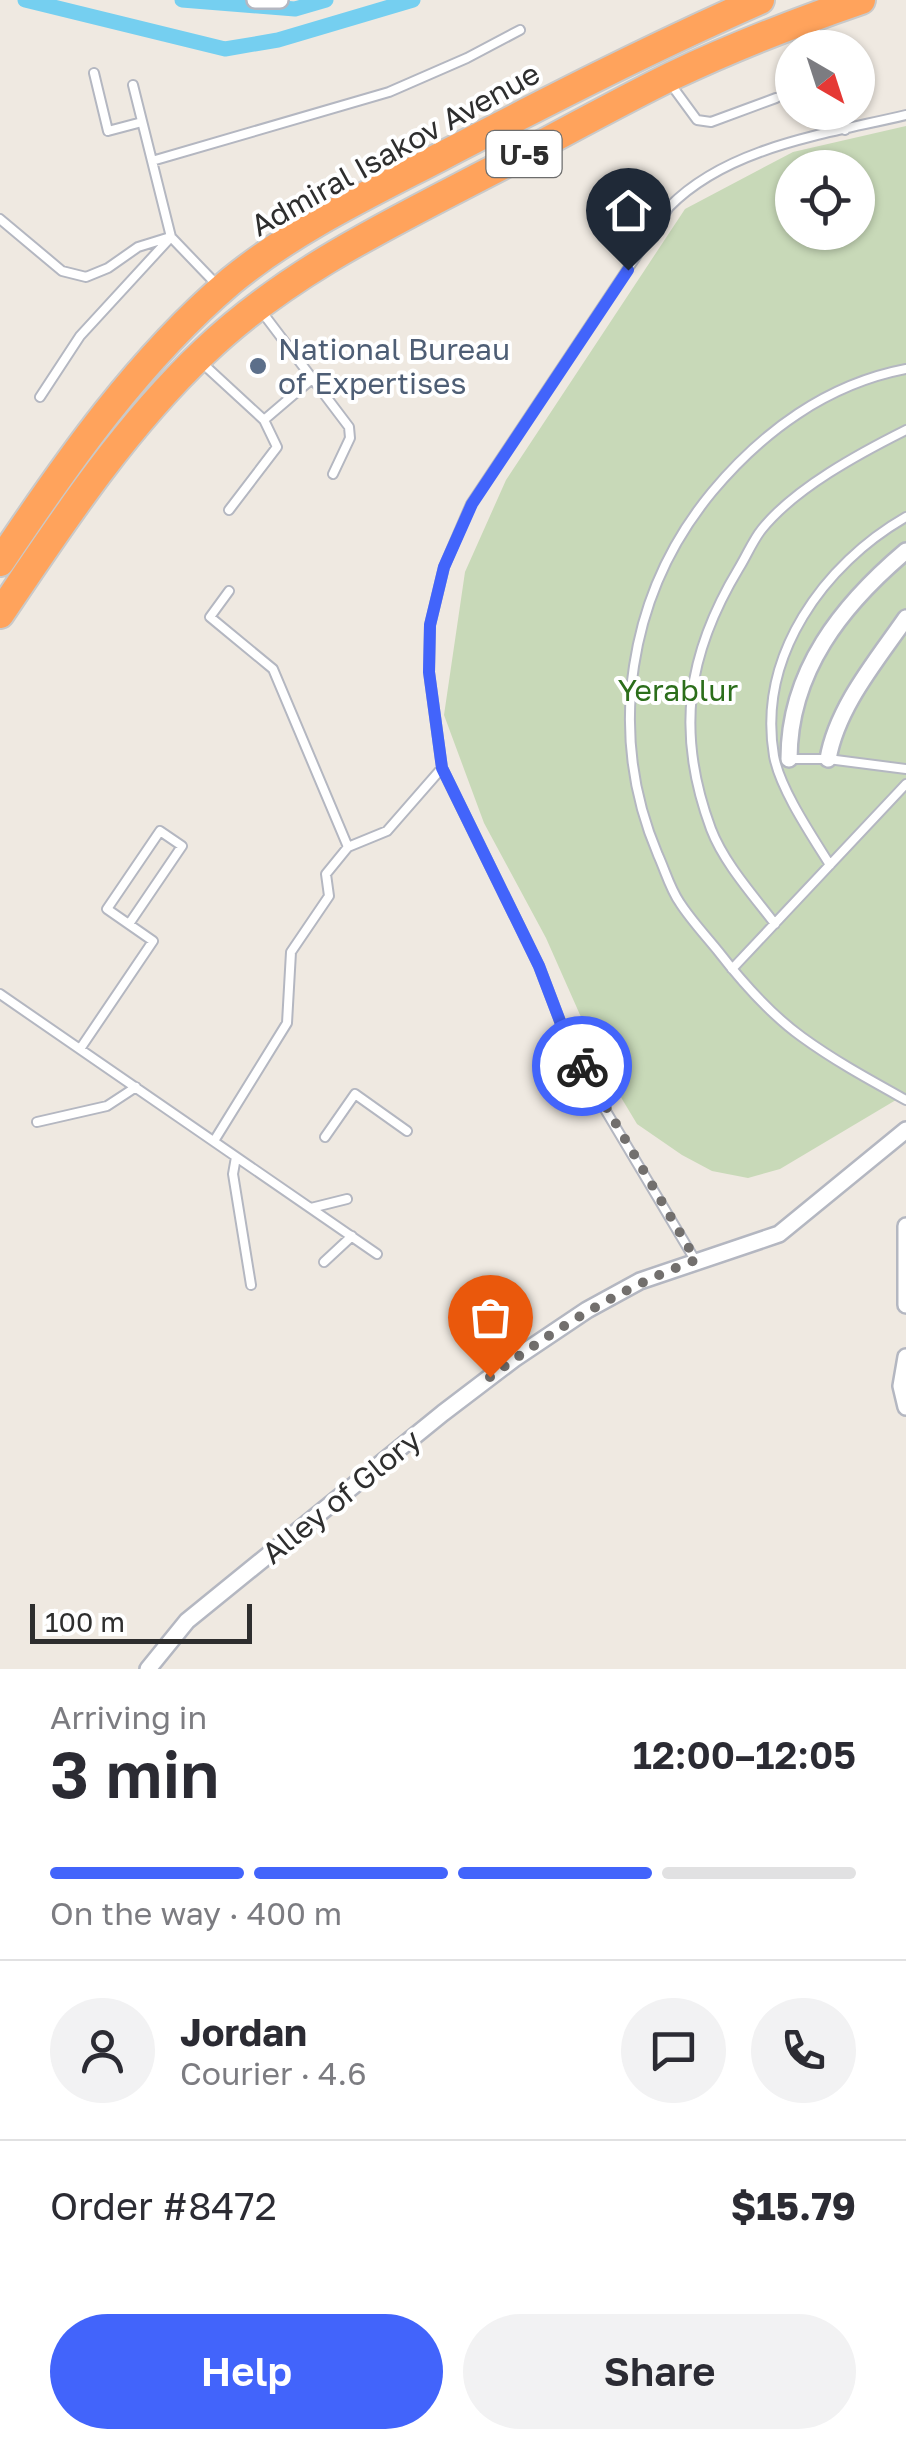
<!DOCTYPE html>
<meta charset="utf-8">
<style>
body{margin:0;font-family:"Golos Text","Noto Sans Armenian",sans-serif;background:#f2f2f3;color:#2b2b33;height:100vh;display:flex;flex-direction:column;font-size:38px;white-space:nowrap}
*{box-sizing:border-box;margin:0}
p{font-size:32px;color:#7c7c81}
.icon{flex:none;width:55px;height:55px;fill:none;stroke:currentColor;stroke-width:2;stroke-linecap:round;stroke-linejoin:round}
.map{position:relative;height:1669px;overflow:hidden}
.sheet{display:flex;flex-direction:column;background:#fff;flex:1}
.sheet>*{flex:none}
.needle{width:65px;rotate:141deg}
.fabs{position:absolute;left:775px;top:30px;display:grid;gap:20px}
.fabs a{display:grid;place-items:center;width:100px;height:100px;border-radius:50%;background:#fff;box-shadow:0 2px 8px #0004;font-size:50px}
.scale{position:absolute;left:30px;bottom:25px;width:222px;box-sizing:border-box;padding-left:10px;border:5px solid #2e2e2e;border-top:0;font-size:28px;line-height:35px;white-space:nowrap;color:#2e2e2e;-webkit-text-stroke:8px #fff;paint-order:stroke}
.pin{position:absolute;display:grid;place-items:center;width:85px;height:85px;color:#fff;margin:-102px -42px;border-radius:50% 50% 50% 0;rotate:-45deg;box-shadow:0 0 10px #0007}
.pin .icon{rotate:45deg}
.courier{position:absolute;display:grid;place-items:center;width:100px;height:100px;margin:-50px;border:8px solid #4264fb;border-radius:50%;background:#fff;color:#222;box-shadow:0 2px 12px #0007}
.head em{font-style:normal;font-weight:600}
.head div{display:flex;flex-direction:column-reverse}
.head{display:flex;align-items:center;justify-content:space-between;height:170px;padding:0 50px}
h1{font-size:65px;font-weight:600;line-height:75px}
.bar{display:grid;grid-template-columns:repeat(4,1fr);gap:15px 10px;align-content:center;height:120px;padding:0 50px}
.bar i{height:12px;border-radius:8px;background:#e1e1e2}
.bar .selected{background:#4264fb}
.bar p{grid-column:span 4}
.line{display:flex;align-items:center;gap:25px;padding:0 50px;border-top:2px solid #e1e1e2}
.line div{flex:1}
.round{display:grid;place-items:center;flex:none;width:105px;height:105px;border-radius:52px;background:#f2f2f3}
.action{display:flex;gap:20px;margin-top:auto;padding:20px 50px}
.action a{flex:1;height:115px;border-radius:60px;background:#4264fb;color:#fff;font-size:40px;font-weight:600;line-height:115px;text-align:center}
.action a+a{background:#f2f2f3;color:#2b2b33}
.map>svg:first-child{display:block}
.cemetery{fill:#c8d9b8;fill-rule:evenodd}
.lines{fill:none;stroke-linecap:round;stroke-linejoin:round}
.canal{stroke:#75cff0;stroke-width:15}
.lane-casing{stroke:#b4b7c1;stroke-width:12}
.street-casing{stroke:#b4b7c1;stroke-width:20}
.highway-casing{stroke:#c9c9c9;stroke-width:32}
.lane{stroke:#fff;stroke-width:8}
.street{stroke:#fff;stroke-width:15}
.highway{stroke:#ffa35c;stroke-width:28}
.done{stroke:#726f6d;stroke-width:10;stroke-dasharray:0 18}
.route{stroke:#4264fb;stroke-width:12}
.service-dot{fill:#5c6f8a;stroke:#fff;stroke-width:4}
.labels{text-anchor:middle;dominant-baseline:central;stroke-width:8;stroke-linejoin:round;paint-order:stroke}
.shield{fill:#fff;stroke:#6d6d6d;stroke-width:2.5}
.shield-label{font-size:28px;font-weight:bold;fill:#2e2e2e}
.street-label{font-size:30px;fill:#2e2e2e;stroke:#fff}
.service-label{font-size:30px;fill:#4e5e75;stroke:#fff;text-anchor:start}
.park-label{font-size:30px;fill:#2c6e1b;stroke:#fff}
</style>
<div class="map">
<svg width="906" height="1669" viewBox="0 0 906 1669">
<rect width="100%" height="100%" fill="#efe9e1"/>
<path class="cemetery" d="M 906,126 L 906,1094 L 780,1169 L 748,1178 L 712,1171 L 682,1155 L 637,1124 L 604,1069 L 546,938 L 484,823 L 444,715 L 465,572 L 506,480 L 685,209 L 793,152 ZM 792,168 L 858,168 L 858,232 L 792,232 Z"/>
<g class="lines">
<path class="canal" d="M 25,0 L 225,49 L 278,40 L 413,0
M 182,0 L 295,9 L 326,0"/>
<defs>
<path id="lane" d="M 813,22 L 821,48
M 94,73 L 108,131 L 142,122
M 673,80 L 675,90 L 697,120 L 711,122 L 776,98
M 133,85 L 171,237 L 219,287
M 840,112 L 845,130
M 152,161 L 389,92 L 467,58 L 520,30
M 0,219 L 62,271 L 86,277 L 108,268 L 138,247 L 167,238
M 262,312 L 349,427 L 350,438 L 333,474
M 201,362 L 264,420 L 277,447 L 229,510
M 906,369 C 827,384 762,432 712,492 C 628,594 606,733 658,855 C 665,870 670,889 680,903 C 691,920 705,935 718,951 C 742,982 770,1014 802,1037 C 835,1061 870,1080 906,1100
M 40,397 L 80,336 L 171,237
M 264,420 L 312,379
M 229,591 L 210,617 L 273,669 L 348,847
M 789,759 L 828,759 L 906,769
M 830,865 C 812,836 780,789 774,756 C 757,656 824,564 906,517
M 775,924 C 753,895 724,863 711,829 C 675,732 687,654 739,568 C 747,555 753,540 762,529 C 795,488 860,453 906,430
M 732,969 L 906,784
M 0,994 L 377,1254
M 80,1049 L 153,941 L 107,909 L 160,831 L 182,846 L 129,924
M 37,1122 L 107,1106 L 136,1087
M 325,1137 L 355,1094 L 407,1131
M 214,1141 L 287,1023 L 291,952 L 329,896 L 326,874 L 348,847 L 387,831 L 442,768
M 236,1157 L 233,1174 L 251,1285
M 311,1208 L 347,1199
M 695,1260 L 594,1091 L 563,1029 L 539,966 L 442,768 L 429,672 L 430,625 L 444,567 L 471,504 L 669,207 C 729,146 827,134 906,115
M 324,1262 L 352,1236"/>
<path id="street" d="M 255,0 L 280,0
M 789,759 C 789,671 842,605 906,551
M 828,759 C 837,707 877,660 906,618
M 906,1226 L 906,1305
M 906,1357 L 901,1386 L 906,1407
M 148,1669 L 187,1621 L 443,1413 L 514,1359 L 587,1310 L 640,1281 L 779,1234 L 906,1130"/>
<path id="highway" d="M 0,562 C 67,462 139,359 231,281 C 293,230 369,194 440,157 C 546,102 651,48 760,0
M 0,614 C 62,522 123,429 204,352 C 286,273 391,223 491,171 C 551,140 611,106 672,76 C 733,47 797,22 861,0"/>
</defs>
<use href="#lane" class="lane-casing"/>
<use href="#street" class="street-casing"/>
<use href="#highway" class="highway-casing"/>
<use href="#lane" class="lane"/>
<use href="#street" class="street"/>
<use href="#highway" class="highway"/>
</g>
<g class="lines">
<path class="done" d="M 490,1377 C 556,1328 619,1289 696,1260 L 582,1066"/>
<path class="route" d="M 582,1066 L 563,1029 L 539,966 L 442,768 L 429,672 L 430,625 L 444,567 L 472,504 L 628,270"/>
</g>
<circle class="service-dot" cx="258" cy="366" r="10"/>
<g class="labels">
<rect class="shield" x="486.5" y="131" width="75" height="46" rx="8"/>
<g class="shield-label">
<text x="524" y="154">Մ-5</text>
</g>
<g class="street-label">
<text transform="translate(395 149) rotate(-29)">Admiral Isakov Avenue</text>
<text transform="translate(341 1496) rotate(-39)">Alley of Glory</text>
</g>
<g class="service-label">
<text x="278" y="349">National Bureau<tspan x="278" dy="34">of Expertises</tspan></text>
</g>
<g class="park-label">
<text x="678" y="690">Yerablur</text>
</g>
</g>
</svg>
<div class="fabs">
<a><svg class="needle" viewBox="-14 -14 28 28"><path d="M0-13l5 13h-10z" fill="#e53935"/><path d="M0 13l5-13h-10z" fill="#7c7c81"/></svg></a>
<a><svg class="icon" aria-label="locate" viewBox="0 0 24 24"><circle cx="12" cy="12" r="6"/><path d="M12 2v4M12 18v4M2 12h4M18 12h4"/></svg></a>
</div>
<div class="scale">100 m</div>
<div class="pin" style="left:490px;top:1377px;background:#ea580c"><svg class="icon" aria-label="bag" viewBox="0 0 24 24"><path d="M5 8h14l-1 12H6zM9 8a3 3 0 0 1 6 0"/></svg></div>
<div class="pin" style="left:628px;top:270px;background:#1f2937"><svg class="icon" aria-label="home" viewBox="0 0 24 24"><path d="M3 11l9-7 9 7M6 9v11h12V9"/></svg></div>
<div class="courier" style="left:582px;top:1066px"><svg class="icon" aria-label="bike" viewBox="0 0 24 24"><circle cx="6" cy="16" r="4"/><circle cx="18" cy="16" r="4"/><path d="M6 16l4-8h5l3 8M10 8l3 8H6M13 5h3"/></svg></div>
</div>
<section class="sheet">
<div class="head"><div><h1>3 min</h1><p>Arriving in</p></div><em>12:00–12:05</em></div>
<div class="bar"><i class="selected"></i><i class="selected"></i><i class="selected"></i><i></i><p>On the way · 400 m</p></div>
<div class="line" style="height:180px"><a class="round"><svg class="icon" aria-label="person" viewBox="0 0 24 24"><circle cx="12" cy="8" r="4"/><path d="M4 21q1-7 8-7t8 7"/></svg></a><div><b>Jordan</b><p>Courier · 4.6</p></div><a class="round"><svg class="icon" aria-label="chat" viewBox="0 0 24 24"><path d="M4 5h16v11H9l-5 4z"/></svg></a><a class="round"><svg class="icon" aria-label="phone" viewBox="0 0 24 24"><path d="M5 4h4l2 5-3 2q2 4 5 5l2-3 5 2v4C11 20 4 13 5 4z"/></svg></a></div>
<div class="line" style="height:130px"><div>Order #8472</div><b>$15.79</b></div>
<div class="action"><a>Help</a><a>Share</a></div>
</section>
